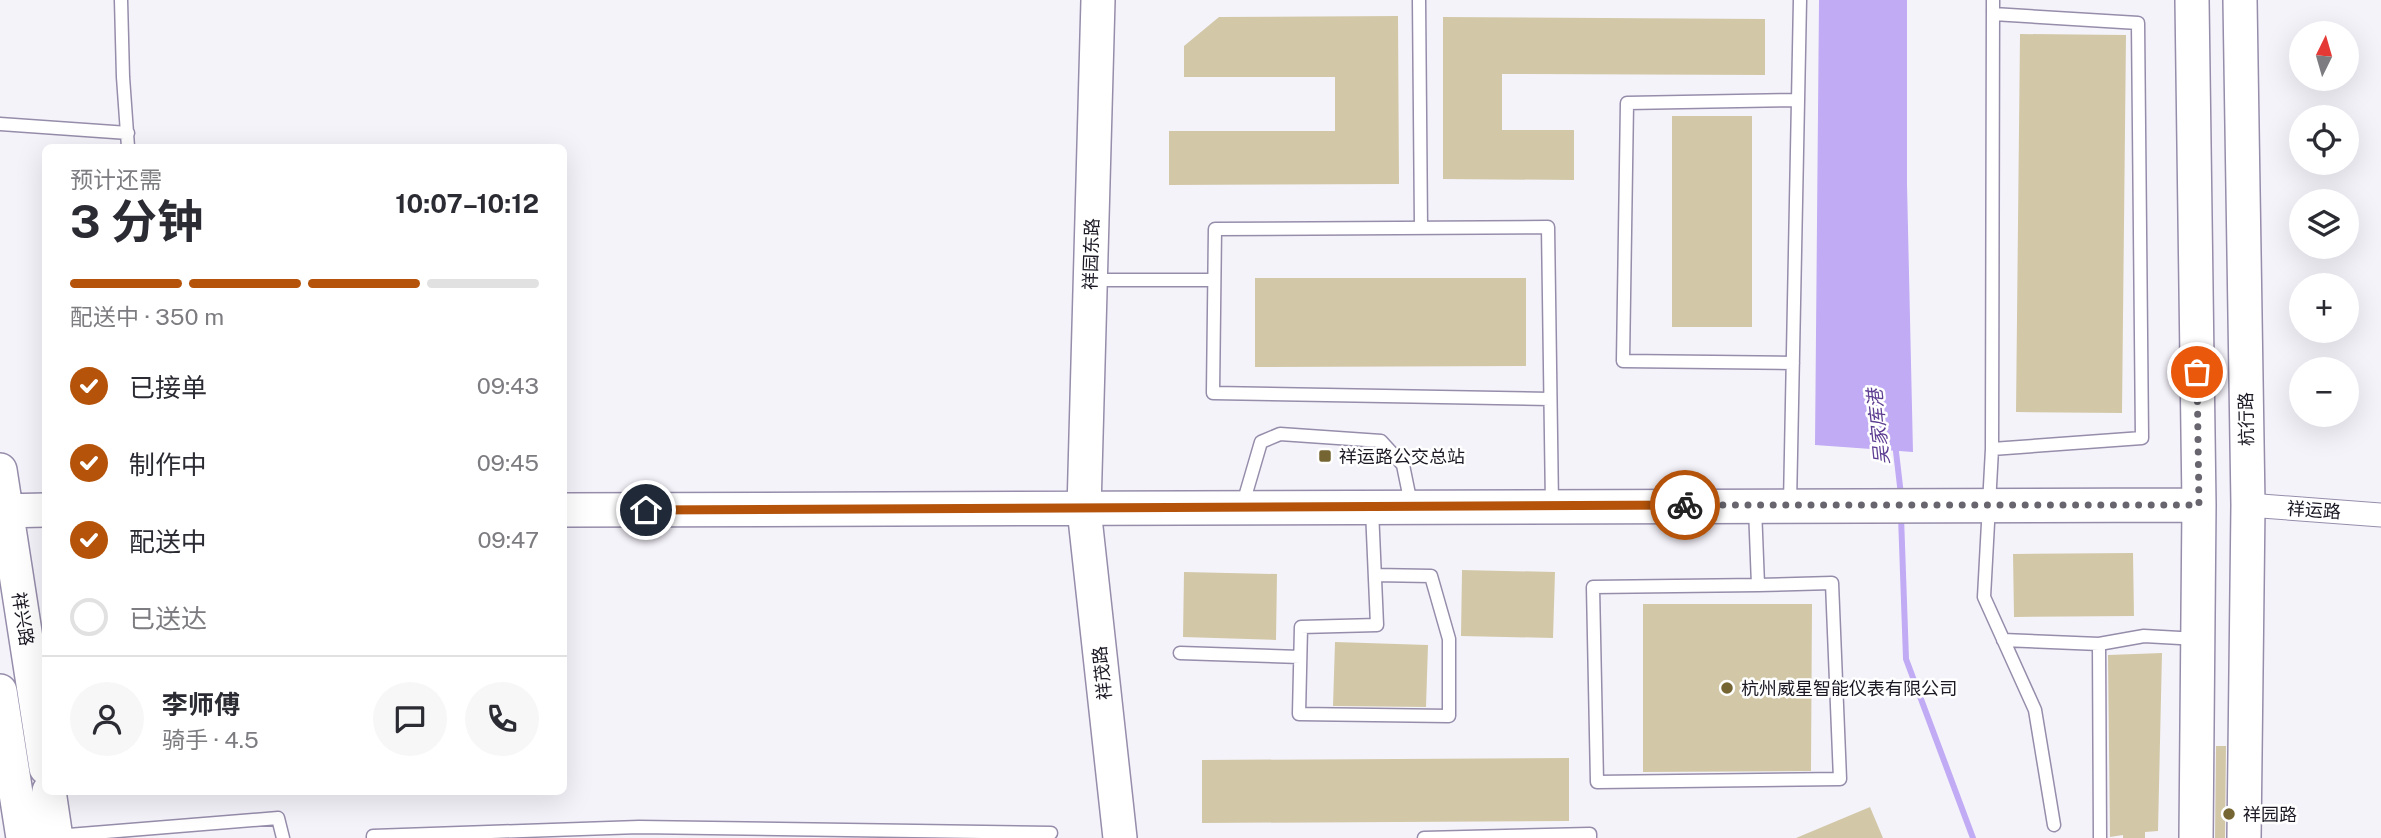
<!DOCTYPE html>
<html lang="zh">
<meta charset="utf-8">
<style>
body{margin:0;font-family:"Public Sans","Noto Sans SC",sans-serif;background:#f7f7f7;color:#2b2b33;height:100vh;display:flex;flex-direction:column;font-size:26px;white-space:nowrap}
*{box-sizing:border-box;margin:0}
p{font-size:23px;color:#7c7c81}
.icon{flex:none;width:38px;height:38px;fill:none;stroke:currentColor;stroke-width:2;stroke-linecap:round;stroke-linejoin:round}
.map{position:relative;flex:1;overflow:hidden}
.sheet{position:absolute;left:42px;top:144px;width:525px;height:651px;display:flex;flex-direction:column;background:#fff;border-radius:10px;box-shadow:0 7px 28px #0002}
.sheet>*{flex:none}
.needle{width:46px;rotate:5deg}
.controls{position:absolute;left:2289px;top:21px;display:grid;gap:14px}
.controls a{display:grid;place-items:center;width:70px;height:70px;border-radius:50%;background:#fff;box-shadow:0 7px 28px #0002;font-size:35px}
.pin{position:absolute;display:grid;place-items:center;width:60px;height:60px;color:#fff;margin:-30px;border:4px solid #fff;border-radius:50%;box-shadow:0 2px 7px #0007}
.courier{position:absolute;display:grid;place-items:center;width:70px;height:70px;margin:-35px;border:5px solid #b45309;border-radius:50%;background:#fff;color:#222;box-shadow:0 2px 9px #0007}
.overview em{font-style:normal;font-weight:700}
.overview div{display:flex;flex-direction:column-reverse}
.overview{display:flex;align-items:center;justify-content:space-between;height:119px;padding:0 28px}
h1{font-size:46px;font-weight:700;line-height:52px}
.bar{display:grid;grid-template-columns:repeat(4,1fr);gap:10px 7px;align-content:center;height:84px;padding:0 28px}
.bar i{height:9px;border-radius:5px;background:#e1e1e2}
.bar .active{background:#b45309}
.bar p{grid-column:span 4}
.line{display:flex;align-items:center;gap:18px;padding:0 28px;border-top:2px solid #e1e1e2}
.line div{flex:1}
.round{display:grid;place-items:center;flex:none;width:74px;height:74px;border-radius:37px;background:#f7f7f7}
ol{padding:0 28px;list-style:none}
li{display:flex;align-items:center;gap:21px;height:77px}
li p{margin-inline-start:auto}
li .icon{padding:7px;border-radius:50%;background:#b45309;color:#fff;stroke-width:4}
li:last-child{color:#7c7c81}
li i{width:38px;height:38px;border:4px solid #e1e1e2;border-radius:50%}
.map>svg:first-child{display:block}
.water{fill:#c1abf4}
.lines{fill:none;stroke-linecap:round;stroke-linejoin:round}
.stream{stroke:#c1abf4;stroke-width:6}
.building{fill:#d2c8a8}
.lane-casing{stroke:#968dab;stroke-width:15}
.street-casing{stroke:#968dab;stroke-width:25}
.secondary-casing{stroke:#968dab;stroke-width:36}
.lane{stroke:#fff;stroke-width:12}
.street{stroke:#fff;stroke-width:23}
.secondary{stroke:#fff;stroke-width:33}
.done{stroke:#68656f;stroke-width:7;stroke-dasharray:0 12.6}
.route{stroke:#b45309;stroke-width:9}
.poi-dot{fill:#746533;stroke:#fff;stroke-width:2.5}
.labels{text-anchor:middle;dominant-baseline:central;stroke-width:5;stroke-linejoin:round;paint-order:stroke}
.street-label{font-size:18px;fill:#1c1924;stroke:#fff}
.poi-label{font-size:18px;fill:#1c1924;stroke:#fff;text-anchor:start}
.water-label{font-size:19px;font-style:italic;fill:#5e3e92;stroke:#fff}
</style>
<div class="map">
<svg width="2381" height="838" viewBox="0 0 2381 838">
<rect width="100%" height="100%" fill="#f5f3fa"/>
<path class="water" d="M 1819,0 L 1907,0 L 1907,184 L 1913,452 L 1815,445 Z"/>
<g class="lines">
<path class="stream" d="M 1895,443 L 1901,495
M 1901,516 L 1906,659 L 1973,838"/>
</g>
<path class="building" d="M 1398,16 L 1399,184 L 1169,185 L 1169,131 L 1335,131 L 1335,77 L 1184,77 L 1184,46 L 1219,17 Z
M 1443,17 L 1765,19 L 1765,75 L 1502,74 L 1502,130 L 1574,130 L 1574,180 L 1443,179 Z
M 2020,34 L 2126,35 L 2122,413 L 2016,412 Z
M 1672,116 L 1752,116 L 1752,327 L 1672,327 Z
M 1255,278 L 1526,278 L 1526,366 L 1255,367 Z
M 2133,553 L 2134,616 L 2014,617 L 2013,554 Z
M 1462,570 L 1555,572 L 1553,638 L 1461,636 Z
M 1184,572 L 1277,574 L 1276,640 L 1183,637 Z
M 1643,604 L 1812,604 L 1811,771 L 1643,772 Z
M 1335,642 L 1428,645 L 1426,707 L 1333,706 Z
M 2162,653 L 2158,831 L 2145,832 L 2145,838 L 2123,838 L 2123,835 L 2110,837 L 2108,655 Z
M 2216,746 L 2226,746 L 2225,838 L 2215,838 Z
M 1569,758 L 1569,821 L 1202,823 L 1202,760 Z
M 1870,807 L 1883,838 L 1796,838 Z"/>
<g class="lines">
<defs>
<path id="lane" d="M 121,0 L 123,77 L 128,147
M 1419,0 L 1421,227
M 1993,0 L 1992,449 L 1984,597 L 2035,710 L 2054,825
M 0,124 L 128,133
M 1092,280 L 1214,280
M 1793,363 L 1623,361 L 1627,103 L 1798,100
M 1550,399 L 1213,393 L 1215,229 L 1548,227 L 1552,505
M 1992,449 L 2142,438 L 2138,23 L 1993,14
M 1790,504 L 1800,0
M 1242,507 L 1261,442 L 1280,434 L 1381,441 L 1403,465 L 1411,504
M 1755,508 L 1758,585 L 1593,587 L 1597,782 L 1840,779 L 1832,583 L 1758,585
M 1372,510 L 1377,625 L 1301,627 L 1299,714 L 1449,716 L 1449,639 L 1431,576 L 1375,575
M 2003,640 L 2099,644 L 2144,636 L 2198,639
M 2099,644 L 2100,838
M 1180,653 L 1300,657
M 56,836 L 278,818 L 283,838
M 373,838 L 373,836 L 639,827 L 1051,833
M 1424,838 L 1590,834 L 1590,838"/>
<path id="street" d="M 2248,505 L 2381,515"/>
<path id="secondary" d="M 1098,0 L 1084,509 L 1120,838
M 2192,0 L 2199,505 L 2196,838
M 2240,0 L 2248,505 L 2244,838
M 0,470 L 46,768
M 564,510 L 2199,505
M 0,511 L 46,510
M 0,691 L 23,838
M 49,791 L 56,838"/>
</defs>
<use href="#lane" class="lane-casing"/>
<use href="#street" class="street-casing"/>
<use href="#secondary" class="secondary-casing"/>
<use href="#lane" class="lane"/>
<use href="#street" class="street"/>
<use href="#secondary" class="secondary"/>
</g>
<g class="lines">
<path class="done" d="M 1685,505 L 2199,505 L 2197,372"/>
<path class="route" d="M 646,510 L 1685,505"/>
</g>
<g class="poi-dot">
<rect x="1318" y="449" width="14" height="14" rx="3.5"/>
<circle cx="1727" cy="688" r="7"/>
<circle cx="2229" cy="814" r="7"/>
</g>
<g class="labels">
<g class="street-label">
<text transform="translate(1091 254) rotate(-88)">祥园东路</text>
<text transform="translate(2246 419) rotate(-91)">杭行路</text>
<text transform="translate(2314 510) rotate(4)">祥运路</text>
<text transform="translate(23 619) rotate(81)">祥兴路</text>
<text transform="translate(1102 673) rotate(-96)">祥茂路</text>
</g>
<g class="poi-label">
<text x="1339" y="456">祥运路公交总站</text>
<text x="1741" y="688">杭州威星智能仪表有限公司</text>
<text x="2243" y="814">祥园路</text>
</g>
<g class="water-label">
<text transform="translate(1878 427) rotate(-96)">吴家库港</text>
</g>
</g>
</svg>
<div class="controls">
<a><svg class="needle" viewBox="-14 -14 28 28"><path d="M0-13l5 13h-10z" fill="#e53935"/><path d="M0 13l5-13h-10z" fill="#7c7c81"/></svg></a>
<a><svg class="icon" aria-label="locate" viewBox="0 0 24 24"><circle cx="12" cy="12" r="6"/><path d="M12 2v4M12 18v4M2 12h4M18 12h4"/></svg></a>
<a><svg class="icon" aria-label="layers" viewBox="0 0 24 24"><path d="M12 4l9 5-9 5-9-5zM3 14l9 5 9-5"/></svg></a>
<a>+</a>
<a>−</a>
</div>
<div class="pin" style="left:2197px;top:372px;background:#ea580c"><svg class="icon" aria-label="bag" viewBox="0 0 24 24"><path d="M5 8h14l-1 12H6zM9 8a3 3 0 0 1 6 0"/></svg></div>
<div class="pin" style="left:646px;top:510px;background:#1f2937"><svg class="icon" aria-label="home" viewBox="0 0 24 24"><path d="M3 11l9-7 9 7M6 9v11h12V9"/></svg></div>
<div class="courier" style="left:1685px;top:505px"><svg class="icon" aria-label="bike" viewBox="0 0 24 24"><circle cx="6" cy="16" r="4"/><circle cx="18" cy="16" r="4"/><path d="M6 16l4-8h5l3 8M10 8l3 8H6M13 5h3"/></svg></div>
<section class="sheet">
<div class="overview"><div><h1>3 分钟</h1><p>预计还需</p></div><em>10:07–10:12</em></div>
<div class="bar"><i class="active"></i><i class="active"></i><i class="active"></i><i></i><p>配送中 · 350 m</p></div>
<ol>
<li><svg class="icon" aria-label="check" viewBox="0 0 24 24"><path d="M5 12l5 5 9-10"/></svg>已接单<p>09:43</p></li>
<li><svg class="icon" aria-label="check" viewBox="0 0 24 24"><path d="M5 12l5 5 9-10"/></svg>制作中<p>09:45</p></li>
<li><svg class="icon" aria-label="check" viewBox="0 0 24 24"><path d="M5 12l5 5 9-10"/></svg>配送中<p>09:47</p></li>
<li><i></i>已送达</li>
</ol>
<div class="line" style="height:126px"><a class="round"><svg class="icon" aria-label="person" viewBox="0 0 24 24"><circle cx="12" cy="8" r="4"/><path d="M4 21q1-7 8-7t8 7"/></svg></a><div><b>李师傅</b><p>骑手 · 4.5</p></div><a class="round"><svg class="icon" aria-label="chat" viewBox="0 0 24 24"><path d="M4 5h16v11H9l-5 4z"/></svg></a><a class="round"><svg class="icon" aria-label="phone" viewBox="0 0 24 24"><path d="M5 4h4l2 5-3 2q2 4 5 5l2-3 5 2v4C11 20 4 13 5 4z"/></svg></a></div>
</section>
</div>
